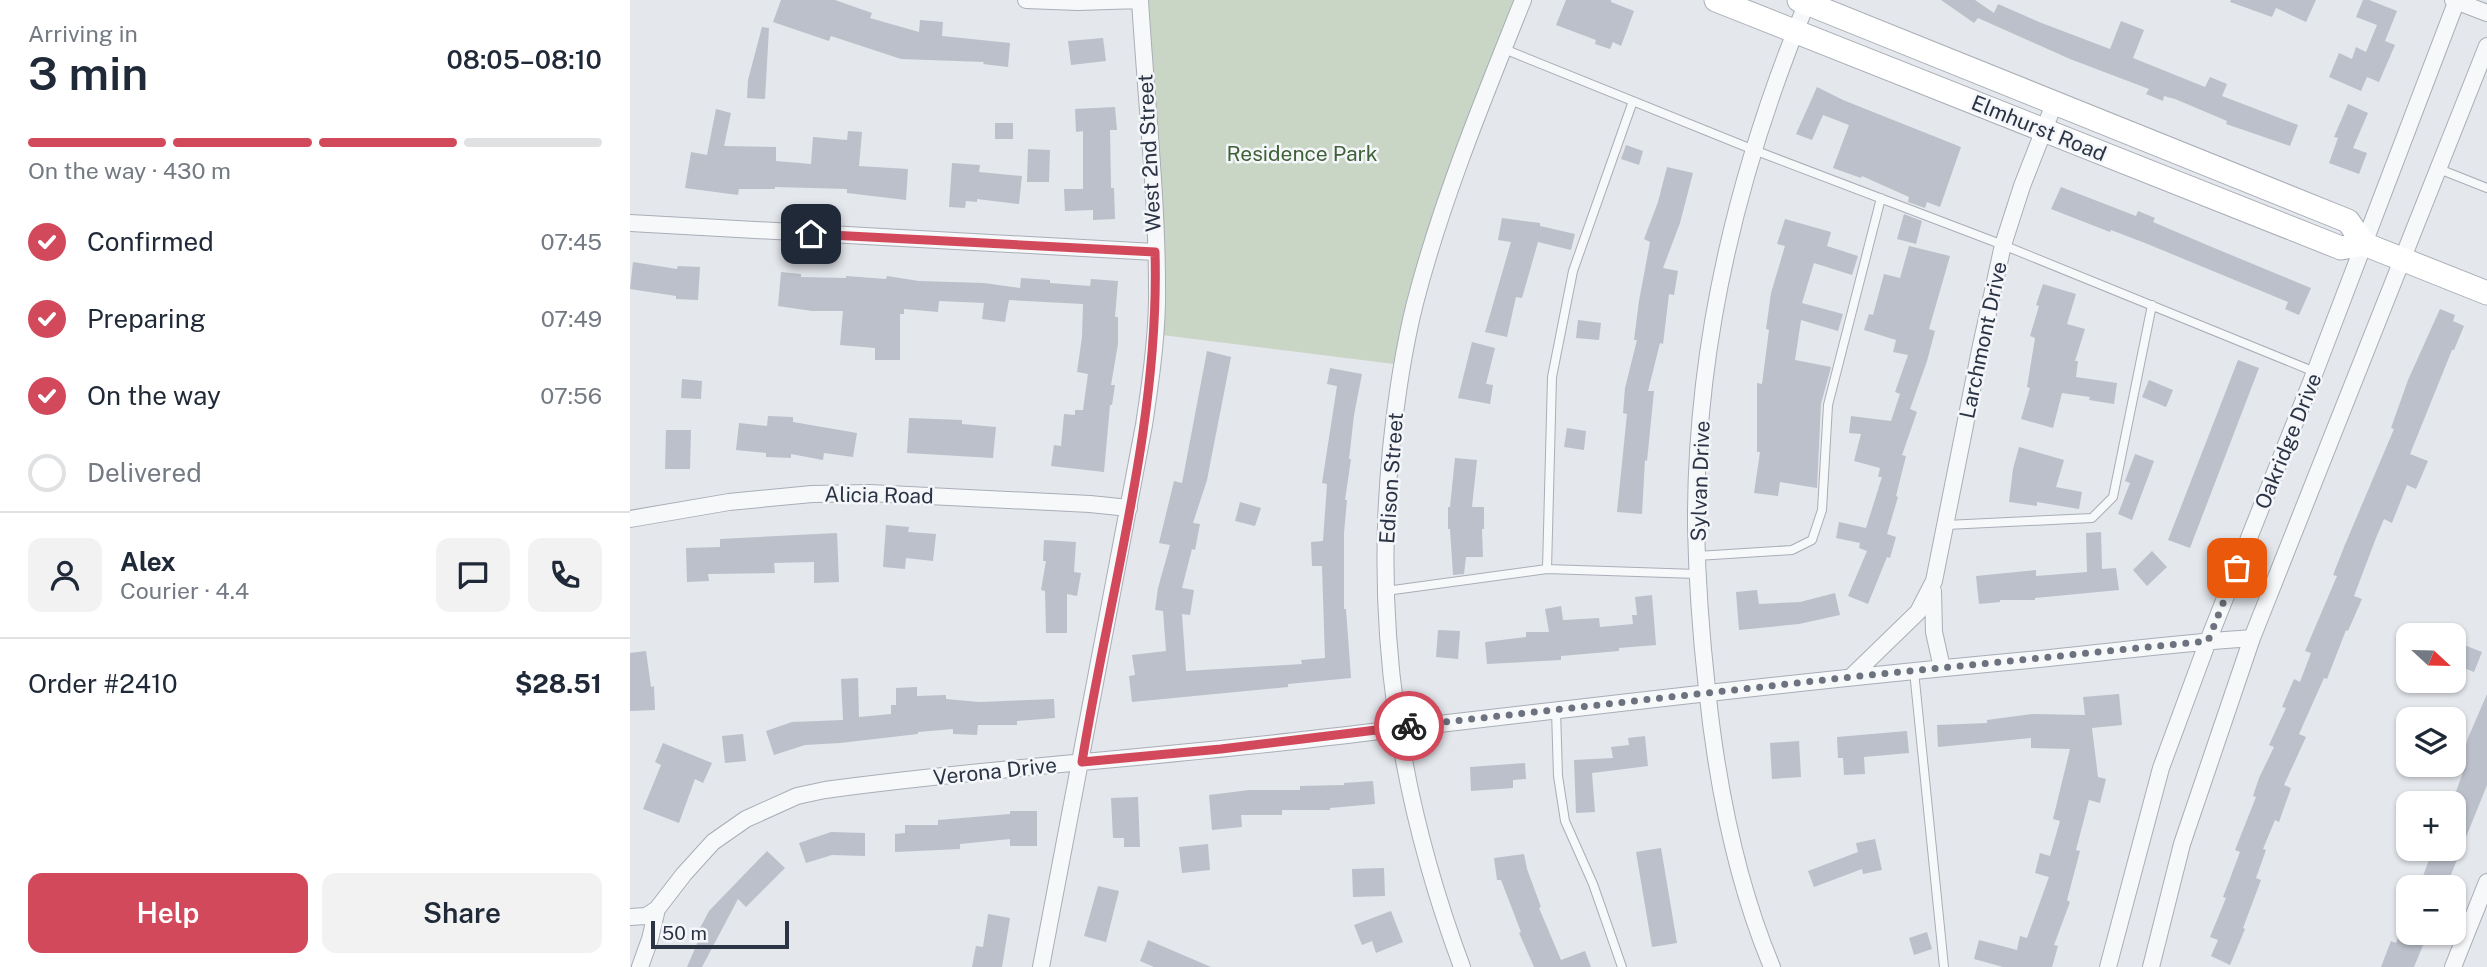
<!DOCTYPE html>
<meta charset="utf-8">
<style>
body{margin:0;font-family:"Public Sans",sans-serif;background:#f2f2f3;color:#1f2937;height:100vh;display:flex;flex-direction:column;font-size:26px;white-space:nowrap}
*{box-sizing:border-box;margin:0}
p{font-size:23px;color:#747a83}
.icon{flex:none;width:38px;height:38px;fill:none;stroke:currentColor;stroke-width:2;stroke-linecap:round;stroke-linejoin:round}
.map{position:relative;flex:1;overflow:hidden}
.drawer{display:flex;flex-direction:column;background:#fff;width:630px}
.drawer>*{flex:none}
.needle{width:46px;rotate:112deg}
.fabs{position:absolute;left:1766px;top:623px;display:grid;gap:14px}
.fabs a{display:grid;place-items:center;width:70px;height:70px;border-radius:14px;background:#fff;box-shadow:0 2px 5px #0004;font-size:35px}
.scale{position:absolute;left:21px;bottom:18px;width:138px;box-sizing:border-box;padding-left:7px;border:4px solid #2b3445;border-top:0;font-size:19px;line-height:24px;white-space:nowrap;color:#2b3445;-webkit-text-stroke:5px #f4f6f9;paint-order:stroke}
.pin{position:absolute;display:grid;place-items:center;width:60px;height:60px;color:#fff;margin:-30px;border-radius:14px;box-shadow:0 4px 10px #0006}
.courier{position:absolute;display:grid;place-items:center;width:70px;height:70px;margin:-35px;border:5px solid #d1495b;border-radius:50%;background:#fff;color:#222;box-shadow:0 2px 9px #0007}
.summary em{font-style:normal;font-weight:600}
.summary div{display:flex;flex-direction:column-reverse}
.summary{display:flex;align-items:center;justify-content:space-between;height:119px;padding:0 28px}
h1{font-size:46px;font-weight:600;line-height:52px}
.bar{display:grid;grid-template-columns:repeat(4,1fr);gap:10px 7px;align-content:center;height:84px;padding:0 28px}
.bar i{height:9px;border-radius:5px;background:#e0e1e3}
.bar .selected{background:#d1495b}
.bar p{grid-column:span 4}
.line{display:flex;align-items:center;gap:18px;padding:0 28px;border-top:2px solid #e0e1e3}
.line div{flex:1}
.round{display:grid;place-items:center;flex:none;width:74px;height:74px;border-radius:14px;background:#f2f2f3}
ol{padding:0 28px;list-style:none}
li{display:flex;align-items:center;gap:21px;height:77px}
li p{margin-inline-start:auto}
li .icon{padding:7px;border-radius:50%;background:#d1495b;color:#fff;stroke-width:4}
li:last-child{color:#747a83}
li i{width:38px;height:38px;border:4px solid #e0e1e3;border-radius:50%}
.action{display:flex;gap:14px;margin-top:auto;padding:14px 28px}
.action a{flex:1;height:80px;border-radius:14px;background:#d1495b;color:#fff;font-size:28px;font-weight:600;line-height:80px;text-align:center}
.action a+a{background:#f2f2f3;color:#1f2937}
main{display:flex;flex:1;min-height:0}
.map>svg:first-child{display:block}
.green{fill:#c9d6c5}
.building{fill:#bbc0ca}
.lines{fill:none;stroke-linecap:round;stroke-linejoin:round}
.lane-casing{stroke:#a9aeb7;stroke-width:10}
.street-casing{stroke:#a9aeb7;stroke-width:18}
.secondary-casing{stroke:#a9aeb7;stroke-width:25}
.lane{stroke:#f7f8fa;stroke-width:8}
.street{stroke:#f7f8fa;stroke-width:16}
.secondary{stroke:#fff;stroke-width:23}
.done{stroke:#6c737f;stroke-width:7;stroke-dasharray:0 12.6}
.route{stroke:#d1495b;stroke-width:9}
.labels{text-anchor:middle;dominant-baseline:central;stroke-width:5;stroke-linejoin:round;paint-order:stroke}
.street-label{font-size:21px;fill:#2b3445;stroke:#f4f6f9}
.park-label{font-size:21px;fill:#3f6138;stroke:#f4f6f9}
</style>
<main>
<section class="drawer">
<div class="summary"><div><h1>3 min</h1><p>Arriving in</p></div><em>08:05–08:10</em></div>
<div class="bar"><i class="selected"></i><i class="selected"></i><i class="selected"></i><i></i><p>On the way · 430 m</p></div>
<ol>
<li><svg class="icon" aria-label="check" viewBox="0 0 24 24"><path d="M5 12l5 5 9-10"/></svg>Confirmed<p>07:45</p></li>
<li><svg class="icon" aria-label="check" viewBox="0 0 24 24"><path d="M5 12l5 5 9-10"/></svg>Preparing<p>07:49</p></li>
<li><svg class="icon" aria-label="check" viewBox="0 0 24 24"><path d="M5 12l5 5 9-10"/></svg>On the way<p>07:56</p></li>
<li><i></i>Delivered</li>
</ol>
<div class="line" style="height:126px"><a class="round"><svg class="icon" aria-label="person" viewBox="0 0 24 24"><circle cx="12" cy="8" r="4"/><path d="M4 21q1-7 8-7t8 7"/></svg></a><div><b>Alex</b><p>Courier · 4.4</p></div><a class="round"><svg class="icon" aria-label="chat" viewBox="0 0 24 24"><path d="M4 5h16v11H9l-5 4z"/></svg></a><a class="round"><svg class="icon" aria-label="phone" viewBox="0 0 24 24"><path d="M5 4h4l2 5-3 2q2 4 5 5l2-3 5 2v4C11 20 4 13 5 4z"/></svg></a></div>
<div class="line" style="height:91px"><div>Order #2410</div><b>$28.51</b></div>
<div class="action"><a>Help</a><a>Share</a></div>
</section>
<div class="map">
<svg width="1857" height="967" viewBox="0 0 1857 967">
<rect width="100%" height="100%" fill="#e4e7ec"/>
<path class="green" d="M 510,0 L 893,0 L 832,157 L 772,365 L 524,334 Z"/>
<path class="building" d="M 151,0 L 205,0 L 242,13 L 240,18 L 289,32 L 290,20 L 313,22 L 312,36 L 380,43 L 378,67 L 353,64 L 354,62 L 271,59 L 201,36 L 199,41 L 143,22 Z
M 936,0 L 981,0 L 981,2 L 1004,11 L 991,46 L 983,42 L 980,49 L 965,44 L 966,40 L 926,25 Z
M 1311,0 L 1345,0 L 1364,13 L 1368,4 L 1409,22 L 1480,49 L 1491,21 L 1514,30 L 1503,58 L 1575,87 L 1580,77 L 1597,84 L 1592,96 L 1668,125 L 1660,146 L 1596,124 L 1597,121 L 1545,99 L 1534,96 L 1533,101 L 1516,94 L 1519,89 L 1440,59 L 1348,18 L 1344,23 Z
M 1601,0 L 1686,0 L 1676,22 L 1646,8 L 1642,17 L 1600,2 Z
M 1733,0 L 1739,0 L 1767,11 L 1755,41 L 1765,45 L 1749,82 L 1737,77 L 1731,91 L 1699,77 L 1709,53 L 1722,59 L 1726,47 L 1736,52 L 1747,25 L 1726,17 Z
M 132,27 L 139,28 L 135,99 L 117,98 L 118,80 Z
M 473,38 L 476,61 L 441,65 L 438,41 Z
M 1187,87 L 1213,100 L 1331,147 L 1310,207 L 1297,202 L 1295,208 L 1278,202 L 1279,197 L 1232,176 L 1231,178 L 1203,168 L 1219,125 L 1193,115 L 1182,140 L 1166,134 Z
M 1718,104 L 1738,113 L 1723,148 L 1737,153 L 1729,174 L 1699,163 L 1708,138 L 1704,137 Z
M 485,107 L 487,130 L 480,130 L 481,188 L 484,188 L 485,219 L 463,220 L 463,210 L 435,211 L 434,189 L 453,189 L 453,131 L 446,132 L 445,109 Z
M 86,109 L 101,113 L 94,146 L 146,147 L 146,161 L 181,164 L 183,137 L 217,140 L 218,131 L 232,132 L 229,166 L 278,169 L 276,200 L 217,193 L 217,189 L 145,187 L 145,189 L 109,189 L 108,195 L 55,188 L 61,152 L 77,155 Z
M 365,123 L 383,123 L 383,139 L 365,139 Z
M 996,145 L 1013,151 L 1009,165 L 991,159 Z
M 398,149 L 420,150 L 419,182 L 397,182 Z
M 322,163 L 350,165 L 349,172 L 392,176 L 389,204 L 347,199 L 347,202 L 336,201 L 335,208 L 319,207 Z
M 1037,167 L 1063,173 L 1050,223 L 1033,268 L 1048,271 L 1044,295 L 1039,294 L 1033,344 L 1030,343 L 1018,391 L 1024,391 L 1017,461 L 1015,460 L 1012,514 L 987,512 L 997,414 L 993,413 L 995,388 L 1007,340 L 1004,340 L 1009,301 L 1020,242 L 1014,239 L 1028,202 Z
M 1431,187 L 1506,216 L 1508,211 L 1525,218 L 1523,222 L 1577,245 L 1681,288 L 1669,315 L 1655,309 L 1658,302 L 1515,243 L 1481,230 L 1480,232 L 1421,209 Z
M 1274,214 L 1292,221 L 1286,244 L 1267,239 Z
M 872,218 L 910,223 L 910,226 L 945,234 L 941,250 L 908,242 L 892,298 L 886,297 L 877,337 L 855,332 L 881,242 L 868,240 Z
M 1155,219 L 1201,232 L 1197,246 L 1228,256 L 1222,275 L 1184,263 L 1172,303 L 1213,314 L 1208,331 L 1171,320 L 1165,360 L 1201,367 L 1191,404 L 1187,488 L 1150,482 L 1148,496 L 1124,493 L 1130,452 L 1127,452 L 1127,383 L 1132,384 L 1139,330 L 1136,329 L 1141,293 L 1155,246 L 1147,244 Z
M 1279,246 L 1320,256 L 1299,329 L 1305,331 L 1297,361 L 1280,409 L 1287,412 L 1272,455 L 1276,456 L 1266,496 L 1268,497 L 1257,534 L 1266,537 L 1260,558 L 1257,557 L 1238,604 L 1218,596 L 1237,551 L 1229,548 L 1230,543 L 1206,538 L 1209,522 L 1236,528 L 1252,477 L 1248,477 L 1250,468 L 1224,461 L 1231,434 L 1219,433 L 1221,416 L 1261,421 L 1270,394 L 1265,392 L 1278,355 L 1263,352 L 1266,340 L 1234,330 L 1239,314 L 1243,315 L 1254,274 L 1270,278 Z
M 3,262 L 47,269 L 48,266 L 70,267 L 68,300 L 46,299 L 46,296 L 0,289 Z
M 151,272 L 171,274 L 171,277 L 216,278 L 216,276 L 256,279 L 257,276 L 289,281 L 354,283 L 390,288 L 391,278 L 420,280 L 420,283 L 460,286 L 461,279 L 488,281 L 485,317 L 488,317 L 488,344 L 481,385 L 485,385 L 482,405 L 480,405 L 474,472 L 421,466 L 424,445 L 431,446 L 434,414 L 445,415 L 445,410 L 453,410 L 458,374 L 447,372 L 452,337 L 453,304 L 379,300 L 375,322 L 352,319 L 354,303 L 309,301 L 308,312 L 274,309 L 274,314 L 270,314 L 270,360 L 245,360 L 245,348 L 210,345 L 213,311 L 182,311 L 148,306 Z
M 1413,284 L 1446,294 L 1437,324 L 1455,329 L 1445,361 L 1448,361 L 1446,377 L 1487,383 L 1484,404 L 1459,400 L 1460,397 L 1432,393 L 1423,428 L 1391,419 L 1400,388 L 1397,387 L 1405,338 L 1400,336 L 1409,306 L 1406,305 Z
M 1810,309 L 1825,315 L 1823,321 L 1834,326 L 1824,350 L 1822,350 L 1780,454 L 1798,461 L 1786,489 L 1777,485 L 1762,523 L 1754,519 L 1746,538 L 1724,596 L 1732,599 L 1718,631 L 1716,630 L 1697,679 L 1694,678 L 1669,734 L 1676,737 L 1654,785 L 1661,788 L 1649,822 L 1645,820 L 1633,849 L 1636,850 L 1626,878 L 1631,880 L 1613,928 L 1615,929 L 1600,965 L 1581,956 L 1588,940 L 1580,937 L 1596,898 L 1593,897 L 1610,852 L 1605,850 L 1626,797 L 1623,796 L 1629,778 L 1644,747 L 1639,745 L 1656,708 L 1652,707 L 1664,679 L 1670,682 L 1681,653 L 1675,651 L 1707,576 L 1703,575 L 1714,547 L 1764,429 L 1761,428 L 1778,380 Z
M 948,320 L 971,323 L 969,340 L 946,338 Z
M 842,342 L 865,348 L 856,384 L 863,385 L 860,404 L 828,398 Z
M 577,351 L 601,357 L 577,480 L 563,523 L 570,524 L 565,550 L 562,549 L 552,588 L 564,590 L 560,615 L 552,614 L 556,671 L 672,664 L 671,660 L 695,658 L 692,566 L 682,566 L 681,542 L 693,541 L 697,484 L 692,483 L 707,386 L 697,384 L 700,368 L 732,374 L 724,415 L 719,459 L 721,459 L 715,500 L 717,500 L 714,533 L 714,609 L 716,609 L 721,678 L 658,684 L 658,687 L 502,702 L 499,676 L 505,675 L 502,655 L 536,651 L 533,611 L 525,610 L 528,588 L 540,545 L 529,543 L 544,481 L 552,483 Z
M 1608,360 L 1629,368 L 1560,548 L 1538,540 Z
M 52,379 L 72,381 L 71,399 L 51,398 Z
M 1519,380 L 1543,390 L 1536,407 L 1512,397 Z
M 138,416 L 163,417 L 163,422 L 227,433 L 223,457 L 194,453 L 193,460 L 161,454 L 161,458 L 136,457 L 136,453 L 106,450 L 109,423 L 137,426 Z
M 279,418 L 332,420 L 332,424 L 366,427 L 363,458 L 277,453 Z
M 937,428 L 956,431 L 954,450 L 934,447 Z
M 36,430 L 61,430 L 60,469 L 35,469 Z
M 1389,447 L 1434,460 L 1426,487 L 1452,492 L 1449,509 L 1407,502 L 1407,506 L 1379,502 L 1383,469 Z
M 1505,454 L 1524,461 L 1502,520 L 1488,514 L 1500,483 L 1495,481 Z
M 825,458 L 847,460 L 842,507 L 854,507 L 854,529 L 852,529 L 853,557 L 836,557 L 834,574 L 823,575 L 820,529 L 818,529 L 818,507 L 820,507 Z
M 610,502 L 631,508 L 625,526 L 605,521 Z
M 256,525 L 279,527 L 278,532 L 306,534 L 303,561 L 276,558 L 275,569 L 253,567 Z
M 1471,532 L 1472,569 L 1486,568 L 1489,590 L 1405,598 L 1405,600 L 1370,600 L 1370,602 L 1349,604 L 1346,576 L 1406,570 L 1406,576 L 1457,572 L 1456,533 Z
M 207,533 L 209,582 L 184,583 L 184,562 L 144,563 L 145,573 L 78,574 L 79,581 L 57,582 L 56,548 L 90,547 L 90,539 Z
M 414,540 L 446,542 L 444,572 L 451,573 L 447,596 L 437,594 L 437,633 L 416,633 L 415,591 L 411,590 L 416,561 L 413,561 Z
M 1522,551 L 1537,567 L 1517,586 L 1503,570 Z
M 1127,590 L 1129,604 L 1170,602 L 1205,593 L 1210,615 L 1169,624 L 1109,630 L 1106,592 Z
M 1022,595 L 1026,645 L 989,648 L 989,651 L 931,656 L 931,660 L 857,664 L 855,642 L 896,637 L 896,632 L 919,632 L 915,609 L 931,606 L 933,620 L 969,618 L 970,627 L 1003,624 L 1002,615 L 1007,615 L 1005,597 Z
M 808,630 L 830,631 L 828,659 L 806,657 Z
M 1824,641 L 1852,652 L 1844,672 L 1824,664 Z
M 16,651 L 21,687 L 24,686 L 25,710 L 0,711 L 0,653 Z
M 228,678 L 229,717 L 261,714 L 261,705 L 266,705 L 266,688 L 287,687 L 287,696 L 316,695 L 316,699 L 349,702 L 424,699 L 425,718 L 387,721 L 387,725 L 348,725 L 347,735 L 323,734 L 323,729 L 288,732 L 288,734 L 210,743 L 175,745 L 144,755 L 136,731 L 162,722 L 213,720 L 211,679 Z
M 1489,694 L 1492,725 L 1462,728 L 1468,777 L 1476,779 L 1470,803 L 1459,800 L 1446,850 L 1450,851 L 1437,900 L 1440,902 L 1424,945 L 1428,946 L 1422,967 L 1373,967 L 1344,959 L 1349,940 L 1387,950 L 1390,936 L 1397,938 L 1419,877 L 1405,873 L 1410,853 L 1420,856 L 1430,821 L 1423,819 L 1440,749 L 1401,748 L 1401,738 L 1308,747 L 1307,725 L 1357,723 L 1357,720 L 1402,714 L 1455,715 L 1453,697 Z
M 1857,694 L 1857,785 L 1816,887 L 1789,887 L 1803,849 L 1824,849 L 1824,797 L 1835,767 L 1830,765 L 1838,738 Z
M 1277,731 L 1279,753 L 1234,757 L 1235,774 L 1214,775 L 1213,758 L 1208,758 L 1207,737 Z
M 113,734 L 116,761 L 95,763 L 92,736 Z
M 1015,736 L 1018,766 L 962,773 L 965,812 L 946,813 L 944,760 L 983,758 L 981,747 L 999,745 L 998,738 Z
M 1169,741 L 1171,777 L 1142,779 L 1140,743 Z
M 33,743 L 82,763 L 73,783 L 65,779 L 49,823 L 13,809 L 31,765 L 25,762 Z
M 895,763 L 896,779 L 883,780 L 883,788 L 841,791 L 840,767 Z
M 743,781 L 745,804 L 700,808 L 700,810 L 652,810 L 652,815 L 611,815 L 612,827 L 582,830 L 579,795 L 619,790 L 670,790 L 670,786 L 714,785 L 714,783 Z
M 508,797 L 510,847 L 494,847 L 494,838 L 483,838 L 481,798 Z
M 380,811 L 407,811 L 407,846 L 380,846 L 380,839 L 330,844 L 330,849 L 265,852 L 265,834 L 275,833 L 275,825 L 308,825 L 308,820 L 380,814 Z
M 201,832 L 235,833 L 235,856 L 202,855 L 176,863 L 169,843 Z
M 1245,839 L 1252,870 L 1233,874 L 1232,869 L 1184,887 L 1178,871 L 1228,852 L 1226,843 Z
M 578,844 L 580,870 L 552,873 L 549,847 Z
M 1031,848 L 1047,943 L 1022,947 L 1006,852 Z
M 137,851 L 155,868 L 116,907 L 108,899 L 72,967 L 57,967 L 72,932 L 69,930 L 79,911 Z
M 894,854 L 897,869 L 911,907 L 909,908 L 931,960 L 955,951 L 961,967 L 904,967 L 889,933 L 891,932 L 871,880 L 867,880 L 864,858 Z
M 754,868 L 755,896 L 723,897 L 722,869 Z
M 468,886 L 489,891 L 476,942 L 454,936 Z
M 761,911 L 773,942 L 746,953 L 742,941 L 732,945 L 724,925 Z
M 358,914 L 380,918 L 372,967 L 342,967 L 346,946 L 353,947 Z
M 1297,932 L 1302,949 L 1284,955 L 1279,938 Z
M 1770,933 L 1798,933 L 1784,967 L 1751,967 L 1761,941 L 1766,943 Z
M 518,940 L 581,967 L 524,967 L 510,961 Z"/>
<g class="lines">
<defs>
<path id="lane" d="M 874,49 L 1124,150 L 1373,245 L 1685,372
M 1809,169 L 1857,188
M 1316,525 L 1462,518 L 1483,497 L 1522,305
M 1067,556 L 1162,550 L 1182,540 L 1192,510 L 1198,405 L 1251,198
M 917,569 L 922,377 L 943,271 L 1003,101
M 756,591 L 917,569 L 1067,574
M 1284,671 L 1314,967
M 926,710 L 928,776 L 935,821 L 963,884 L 992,967"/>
<path id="street" d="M 396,0 L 448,2 L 510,0
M 1823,0 L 1857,13
M 0,223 L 525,252
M 0,519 L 99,502 L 182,494 L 239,493 L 460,504 L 499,508
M 1303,591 L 1304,632 L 1312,668
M 1221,677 L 1288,612 L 1304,581 L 1350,350 L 1373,245 L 1392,186 L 1424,104
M 0,917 L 16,916 L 27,909 L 54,874 L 83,842 L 116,819 L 167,796 L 195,790 C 356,768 520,758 682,739 C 921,711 1160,682 1399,660 C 1473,653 1547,643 1622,638
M 10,967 L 20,939 L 27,909
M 411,967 L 514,425 C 520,385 526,344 527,303 C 528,203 516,100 510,0
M 832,967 C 769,798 743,629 761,449 C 766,400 773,351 785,303 C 812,199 853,100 893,0
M 1142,967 C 1105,879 1087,784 1077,689 C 1071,635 1067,580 1066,526 C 1065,345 1109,166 1178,0
M 1478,967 L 1531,768 L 1578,641 L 1685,372 L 1827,0
M 1521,967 L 1552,844 L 1622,638 L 1857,46
M 1823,967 L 1857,882"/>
<path id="secondary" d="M 1086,0 L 1711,248 L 1734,244 L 1857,293
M 1169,0 L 1718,221 L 1734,244"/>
</defs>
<use href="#lane" class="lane-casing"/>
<use href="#street" class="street-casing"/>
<use href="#secondary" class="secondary-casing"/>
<use href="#lane" class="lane"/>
<use href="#street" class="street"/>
<use href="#secondary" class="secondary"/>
</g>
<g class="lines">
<path class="done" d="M 779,726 L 1221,677 L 1578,641 L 1607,568"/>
<path class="route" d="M 181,234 L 525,252 C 530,423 479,593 452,762 L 591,749 L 779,726"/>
</g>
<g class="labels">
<g class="street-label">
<text transform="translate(1409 128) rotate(22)">Elmhurst Road</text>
<text transform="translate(519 153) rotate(-93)">West 2nd Street</text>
<text transform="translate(1353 340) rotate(-78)">Larchmont Drive</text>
<text transform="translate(1658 441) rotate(-68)">Oakridge Drive</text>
<text transform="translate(761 478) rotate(-86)">Edison Street</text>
<text transform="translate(1070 481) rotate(-88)">Sylvan Drive</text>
<text transform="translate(249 495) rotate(1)">Alicia Road</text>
<text transform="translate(365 771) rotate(-6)">Verona Drive</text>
</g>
<g class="park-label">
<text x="672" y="153">Residence Park</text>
</g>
</g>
</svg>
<div class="fabs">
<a><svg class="needle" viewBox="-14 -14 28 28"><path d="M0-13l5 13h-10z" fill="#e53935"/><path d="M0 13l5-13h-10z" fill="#747a83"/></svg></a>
<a><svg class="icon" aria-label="layers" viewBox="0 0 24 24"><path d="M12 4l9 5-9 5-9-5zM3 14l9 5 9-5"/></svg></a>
<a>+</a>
<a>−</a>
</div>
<div class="scale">50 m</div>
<div class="pin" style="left:1607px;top:568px;background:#ea580c"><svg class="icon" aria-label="bag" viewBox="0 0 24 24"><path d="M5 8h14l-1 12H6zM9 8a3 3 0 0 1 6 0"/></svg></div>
<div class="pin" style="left:181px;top:234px;background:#1f2937"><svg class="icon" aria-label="home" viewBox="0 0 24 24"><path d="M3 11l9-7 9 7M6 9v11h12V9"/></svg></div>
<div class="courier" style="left:779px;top:726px"><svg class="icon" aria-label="bike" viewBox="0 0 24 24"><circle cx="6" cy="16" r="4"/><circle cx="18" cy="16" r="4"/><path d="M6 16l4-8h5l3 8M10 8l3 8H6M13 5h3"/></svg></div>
</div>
</main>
